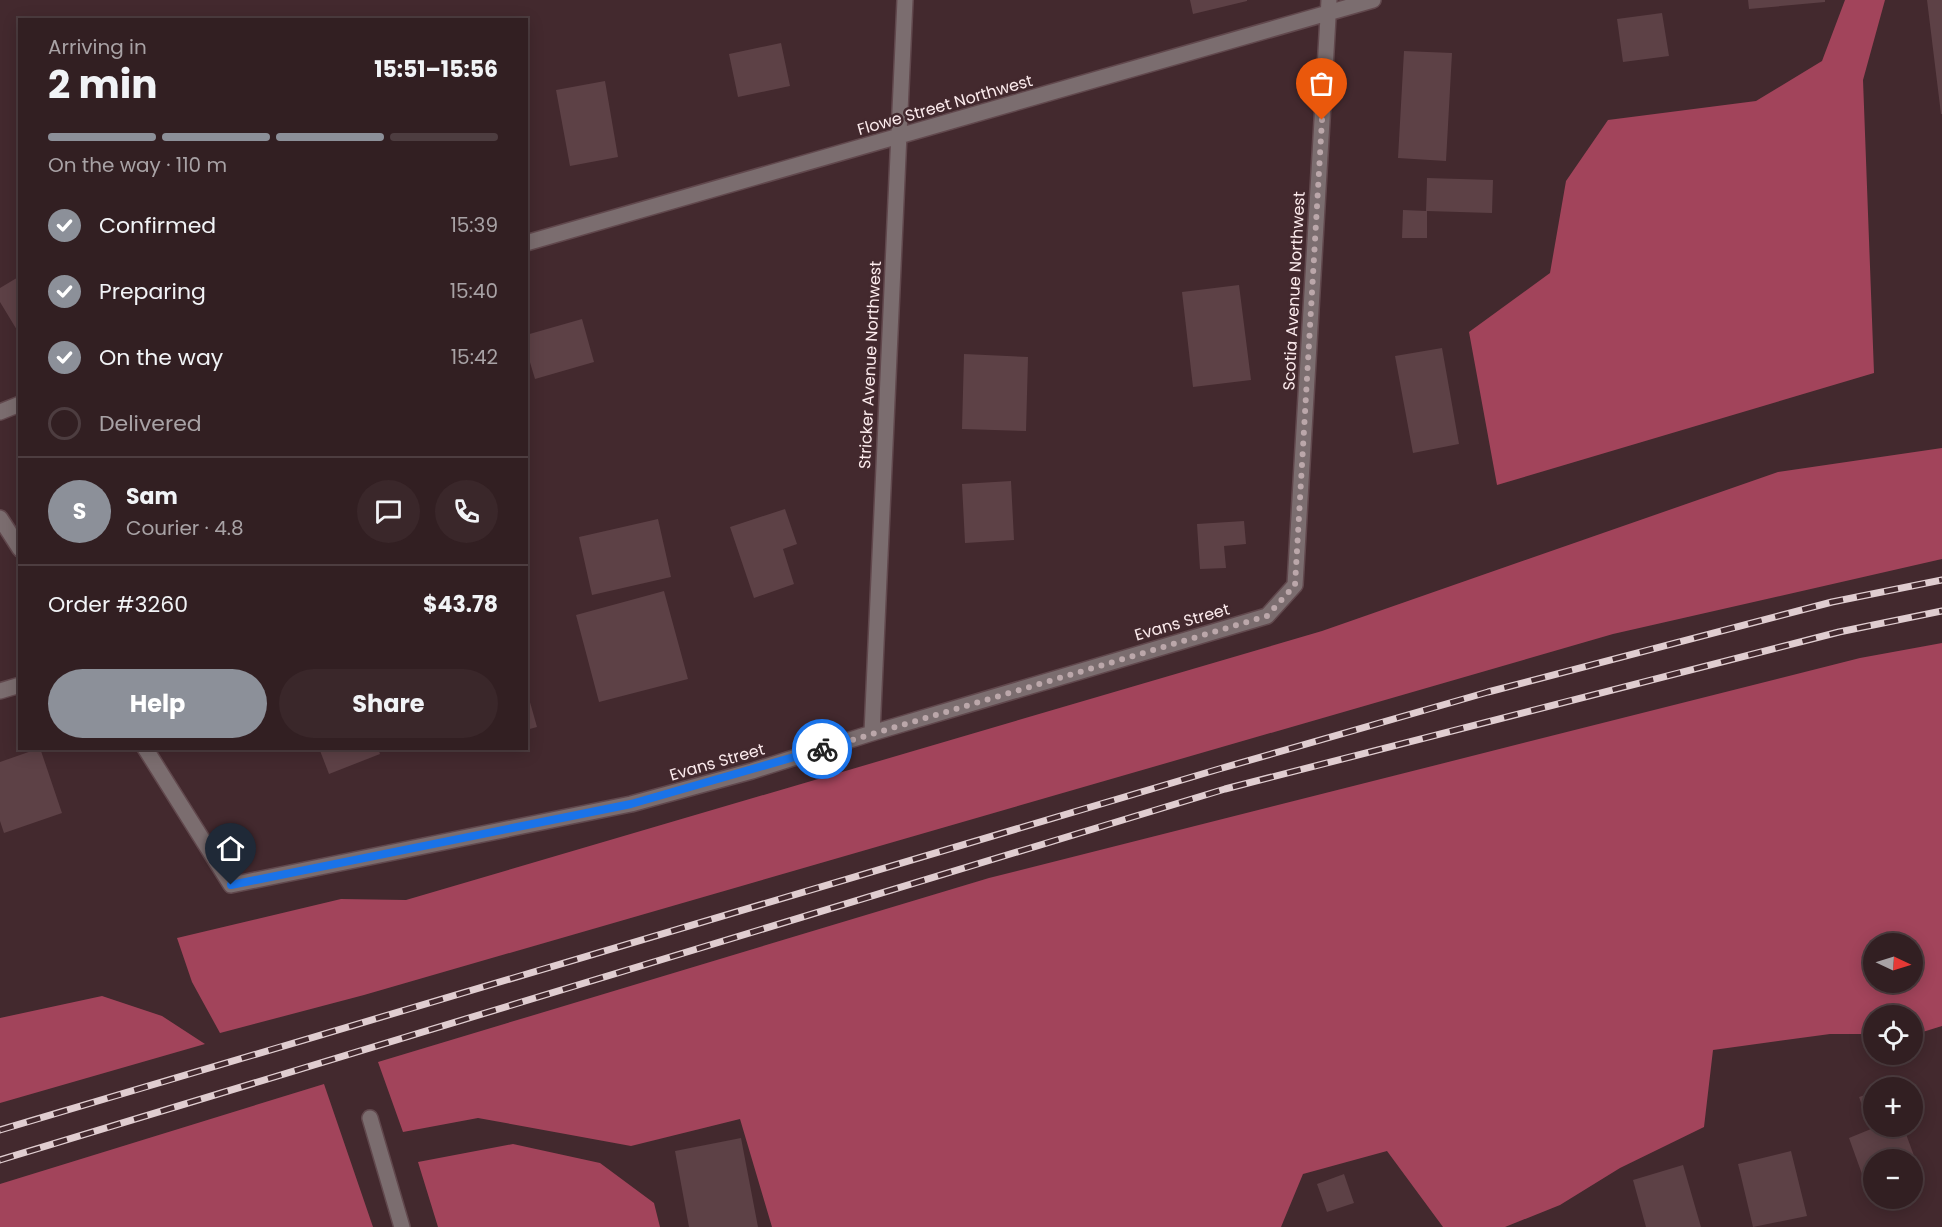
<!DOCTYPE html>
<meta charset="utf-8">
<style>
body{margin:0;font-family:Poppins,sans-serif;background:#3a272a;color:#f1f3f6;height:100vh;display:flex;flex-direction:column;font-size:22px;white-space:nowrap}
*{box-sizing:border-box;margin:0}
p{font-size:20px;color:#a8a2a5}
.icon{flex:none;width:33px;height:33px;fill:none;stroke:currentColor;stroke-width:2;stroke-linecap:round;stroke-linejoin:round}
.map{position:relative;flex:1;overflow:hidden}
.panel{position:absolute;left:18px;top:18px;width:510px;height:732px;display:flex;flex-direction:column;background:#321f22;border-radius:0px;box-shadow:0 3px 15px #0003,0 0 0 2px #4d3d40}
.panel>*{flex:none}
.needle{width:39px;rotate:94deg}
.controls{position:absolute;left:1863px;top:933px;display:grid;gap:12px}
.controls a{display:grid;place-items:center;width:60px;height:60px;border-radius:50%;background:#321f22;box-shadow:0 3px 15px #0003,0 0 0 2px #4d3d40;font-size:30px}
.pin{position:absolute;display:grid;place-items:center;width:51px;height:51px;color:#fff;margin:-62px -26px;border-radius:50% 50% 50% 0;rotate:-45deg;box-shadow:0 0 6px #0007}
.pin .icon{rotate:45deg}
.courier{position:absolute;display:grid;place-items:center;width:60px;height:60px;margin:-30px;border:4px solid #1a73e8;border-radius:50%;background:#fff;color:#222;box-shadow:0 2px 8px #0007}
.headline em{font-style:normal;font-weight:700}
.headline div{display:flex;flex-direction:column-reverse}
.headline{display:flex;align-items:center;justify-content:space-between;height:102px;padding:0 30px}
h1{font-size:39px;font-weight:700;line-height:45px}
.bar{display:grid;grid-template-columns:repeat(4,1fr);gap:9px 6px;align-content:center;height:72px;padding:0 30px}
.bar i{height:8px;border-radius:4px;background:#4d3d40}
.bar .active{background:#8c9099}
.bar p{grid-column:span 4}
.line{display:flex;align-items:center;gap:15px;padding:0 30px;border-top:2px solid #4d3d40}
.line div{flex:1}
.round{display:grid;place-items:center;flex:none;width:63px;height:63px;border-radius:32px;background:#3a272a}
ol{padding:0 30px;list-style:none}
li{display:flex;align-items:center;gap:18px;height:66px}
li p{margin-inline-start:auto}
li .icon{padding:6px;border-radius:50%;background:#8c9099;color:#fff;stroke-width:4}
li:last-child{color:#a8a2a5}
li i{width:33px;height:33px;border:3px solid #4d3d40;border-radius:50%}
.action{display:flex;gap:12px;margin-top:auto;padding:12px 30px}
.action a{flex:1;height:69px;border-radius:36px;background:#8c9099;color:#fff;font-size:24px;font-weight:700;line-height:69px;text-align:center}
.action a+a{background:#3a272a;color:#f1f3f6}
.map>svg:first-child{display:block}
.forest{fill:#a2445b;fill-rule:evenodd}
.building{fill:#5d4146}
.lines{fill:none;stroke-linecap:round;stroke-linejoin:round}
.minor-casing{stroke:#61484d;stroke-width:18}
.tertiary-casing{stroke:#61484d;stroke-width:18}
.minor{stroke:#7b6d6f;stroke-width:15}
.tertiary{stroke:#7b6d6f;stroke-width:15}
.rail-casing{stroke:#e0cdd0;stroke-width:7}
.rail{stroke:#43292e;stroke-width:4.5;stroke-dasharray:14;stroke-linecap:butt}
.done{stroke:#bba7aa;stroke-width:6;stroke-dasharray:0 10.8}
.route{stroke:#1a73e8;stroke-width:8}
.labels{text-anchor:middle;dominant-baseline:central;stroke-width:5;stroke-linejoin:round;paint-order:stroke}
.street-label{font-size:16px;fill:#fcebed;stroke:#43292e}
</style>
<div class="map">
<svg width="1942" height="1227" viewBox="0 0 1942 1227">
<rect width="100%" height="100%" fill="#43292e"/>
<path class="forest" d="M 1845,0 L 1885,0 L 1863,80 L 1874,373 L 1497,485 L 1469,332 L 1550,273 L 1566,181 L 1608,120 L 1756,101 L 1822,61 Z
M 1942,448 L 1942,559 L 1613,634 L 364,995 L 220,1033 L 192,982 L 177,938 L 341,899 L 406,900 L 1322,631 L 1778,472 Z
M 1942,643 L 1942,1026 L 1913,1035 L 1912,1016 L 1874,1016 L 1873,1034 L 1830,1034 L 1713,1050 L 1704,1127 L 1620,1168 L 1560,1205 L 1505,1227 L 1443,1227 L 1387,1151 L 1303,1174 L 1281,1227 L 772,1227 L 740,1119 L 631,1146 L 478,1118 L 403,1132 L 378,1062 L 989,878 L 1860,658 ZM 1874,944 L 1912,944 L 1912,982 L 1874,982 Z
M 102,996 L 162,1016 L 205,1044 L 0,1103 L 0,1018 Z
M 324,1084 L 373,1227 L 0,1227 L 0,1184 Z
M 513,1144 L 600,1163 L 654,1203 L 660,1227 L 438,1227 L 418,1162 Z"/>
<path class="building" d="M 1190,0 L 1247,0 L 1247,1 L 1193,14 Z
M 1748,0 L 1825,0 L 1825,2 L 1749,9 Z
M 1927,0 L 1942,0 L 1942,114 L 1941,114 Z
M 1662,13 L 1669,56 L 1623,62 L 1617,19 Z
M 781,43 L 790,86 L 738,97 L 729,54 Z
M 1404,51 L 1452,53 L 1446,161 L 1398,158 Z
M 605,81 L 618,157 L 570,166 L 556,90 Z
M 1427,178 L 1493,180 L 1492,213 L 1427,211 L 1427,238 L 1402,238 L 1403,210 L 1426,211 Z
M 20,276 L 20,335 L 0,302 L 0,288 Z
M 1239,285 L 1251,380 L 1193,387 L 1182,292 Z
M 582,319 L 594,362 L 535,379 L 526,349 L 526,335 Z
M 1442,348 L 1459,444 L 1413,453 L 1395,356 Z
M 964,354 L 1028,357 L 1026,431 L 962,429 Z
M 1011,481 L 1014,540 L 965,543 L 962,484 Z
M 785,509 L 797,544 L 783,549 L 794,584 L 754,598 L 730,527 Z
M 658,519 L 671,577 L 592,595 L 579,537 Z
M 1244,521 L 1246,544 L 1224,546 L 1226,568 L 1200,569 L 1197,524 Z
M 664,591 L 688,679 L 599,702 L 576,615 Z
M 526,688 L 537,727 L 526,730 Z
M 40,748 L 62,813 L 4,833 L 0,821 L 0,762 Z
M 319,748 L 378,748 L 380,754 L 329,774 Z
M 1874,1092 L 1874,1126 L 1903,1126 L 1923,1180 L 1912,1184 L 1912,1160 L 1874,1160 L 1874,1186 L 1867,1188 L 1849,1138 L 1871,1129 L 1859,1097 Z
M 741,1138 L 758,1227 L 689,1227 L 675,1151 Z
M 1791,1151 L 1807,1216 L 1753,1227 L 1738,1164 Z
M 1683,1165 L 1701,1227 L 1646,1227 L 1633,1180 Z
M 1344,1174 L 1354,1203 L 1327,1212 L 1317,1184 Z"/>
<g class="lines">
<defs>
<path id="minor" d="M 526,243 L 1373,0
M 0,412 L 20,404
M 0,518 L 20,549
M 0,691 L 20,685
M 872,733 L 905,0
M 145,748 L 231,885 L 631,804 L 752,771 L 872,733 L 1267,616 L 1295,585 L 1329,0"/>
<path id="tertiary" d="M 370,1118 L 402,1227"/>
</defs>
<use href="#minor" class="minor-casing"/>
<use href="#tertiary" class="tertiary-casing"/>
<use href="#minor" class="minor"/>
<use href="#tertiary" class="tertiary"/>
<defs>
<path id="rail" d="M 0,1130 L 1219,769 L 1488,692 L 1832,602 L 1942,580
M 0,1160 L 1225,789 L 1839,632 L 1942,611"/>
</defs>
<use href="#rail" class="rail-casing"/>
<use href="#rail" class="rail"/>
</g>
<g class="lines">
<path class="done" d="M 822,749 L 1267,616 L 1295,585 L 1322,120"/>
<path class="route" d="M 231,885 L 631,804 L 822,749"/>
</g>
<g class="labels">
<g class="street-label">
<text transform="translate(945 105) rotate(-16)">Flowe Street Northwest</text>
<text transform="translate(1294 291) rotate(-87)">Scotia Avenue Northwest</text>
<text transform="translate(870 365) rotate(-87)">Stricker Avenue Northwest</text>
<text transform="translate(1182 622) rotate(-16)">Evans Street</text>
<text transform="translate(717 762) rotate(-16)">Evans Street</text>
</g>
</g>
</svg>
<div class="controls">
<a><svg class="needle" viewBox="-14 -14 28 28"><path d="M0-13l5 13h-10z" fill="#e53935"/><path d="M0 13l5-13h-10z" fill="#a8a2a5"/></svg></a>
<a><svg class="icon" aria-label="locate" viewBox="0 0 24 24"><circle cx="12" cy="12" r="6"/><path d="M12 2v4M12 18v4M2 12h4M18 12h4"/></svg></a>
<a>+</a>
<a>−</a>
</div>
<div class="pin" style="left:1322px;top:120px;background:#ea580c"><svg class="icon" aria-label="bag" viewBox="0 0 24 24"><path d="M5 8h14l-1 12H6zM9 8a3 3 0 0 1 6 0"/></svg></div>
<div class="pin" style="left:231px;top:885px;background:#1f2937"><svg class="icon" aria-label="home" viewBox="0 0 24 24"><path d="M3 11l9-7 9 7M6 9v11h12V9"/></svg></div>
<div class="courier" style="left:822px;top:749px"><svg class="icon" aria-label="bike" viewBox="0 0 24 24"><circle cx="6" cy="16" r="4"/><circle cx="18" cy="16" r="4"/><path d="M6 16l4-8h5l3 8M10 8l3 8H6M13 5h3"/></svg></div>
<section class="panel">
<div class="headline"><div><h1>2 min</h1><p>Arriving in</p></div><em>15:51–15:56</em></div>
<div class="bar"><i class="active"></i><i class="active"></i><i class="active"></i><i></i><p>On the way · 110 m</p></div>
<ol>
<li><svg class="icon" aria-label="check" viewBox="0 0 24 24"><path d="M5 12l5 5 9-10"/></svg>Confirmed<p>15:39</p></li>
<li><svg class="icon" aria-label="check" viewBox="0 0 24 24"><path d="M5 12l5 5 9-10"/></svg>Preparing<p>15:40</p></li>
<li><svg class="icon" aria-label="check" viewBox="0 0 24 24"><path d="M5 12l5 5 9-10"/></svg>On the way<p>15:42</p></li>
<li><i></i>Delivered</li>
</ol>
<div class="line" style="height:108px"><b class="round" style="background:#8c9099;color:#fff">S</b><div><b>Sam</b><p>Courier · 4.8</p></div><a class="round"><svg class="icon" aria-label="chat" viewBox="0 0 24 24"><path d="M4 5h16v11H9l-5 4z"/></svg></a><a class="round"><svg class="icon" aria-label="phone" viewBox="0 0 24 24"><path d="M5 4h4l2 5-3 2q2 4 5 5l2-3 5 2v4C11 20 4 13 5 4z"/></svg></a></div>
<div class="line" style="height:78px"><div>Order #3260</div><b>$43.78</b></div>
<div class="action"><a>Help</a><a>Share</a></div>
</section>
</div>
